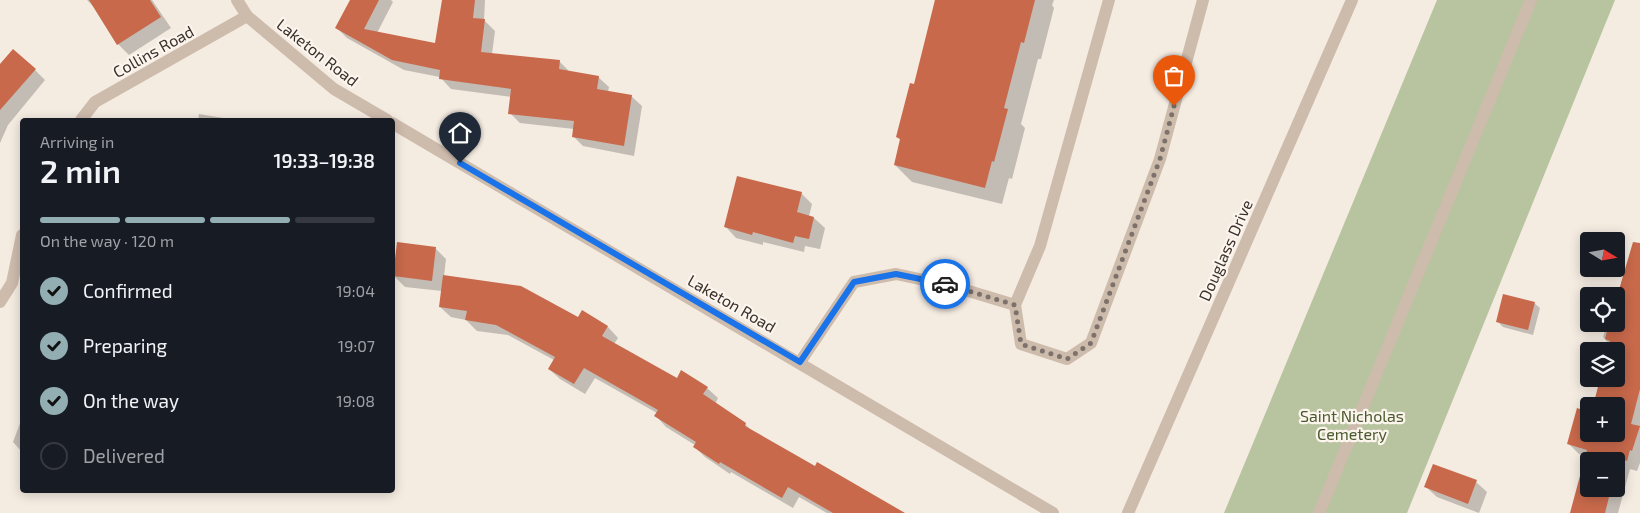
<!DOCTYPE html>
<meta charset="utf-8">
<style>
body{margin:0;font-family:"Exo 2",sans-serif;background:#20242c;color:#f1f3f6;height:100vh;display:flex;flex-direction:column;font-size:19px;white-space:nowrap}
*{box-sizing:border-box;margin:0}
p{font-size:16px;color:#9ea1a6}
.icon{flex:none;width:28px;height:28px;fill:none;stroke:currentColor;stroke-width:2;stroke-linecap:round;stroke-linejoin:round}
.map{position:relative;flex:1;overflow:hidden}
.side{position:absolute;left:20px;top:118px;width:375px;height:375px;display:flex;flex-direction:column;background:#171b24;border-radius:5px;box-shadow:0 2px 12px #0003}
.side>*{flex:none}
.needle{width:32px;rotate:101deg}
.controls{position:absolute;left:1580px;top:232px;display:grid;gap:10px}
.controls a{display:grid;place-items:center;width:45px;height:45px;border-radius:5px;background:#171b24;box-shadow:0 2px 12px #0003;font-size:25px}
.pin{position:absolute;display:grid;place-items:center;width:42px;height:42px;color:#fff;margin:-51px -21px;border-radius:50% 50% 50% 0;rotate:-45deg;box-shadow:0 0 5px #0007}
.pin .icon{rotate:45deg}
.courier{position:absolute;display:grid;place-items:center;width:50px;height:50px;margin:-25px;border:4px solid #1a73e8;border-radius:50%;background:#fff;color:#222;box-shadow:0 1px 6px #0007}
.headline em{font-style:normal;font-weight:600}
.headline div{display:flex;flex-direction:column-reverse}
.headline{display:flex;align-items:center;justify-content:space-between;height:85px;padding:0 20px}
h1{font-size:32px;font-weight:600;line-height:38px}
.bar{display:grid;grid-template-columns:repeat(4,1fr);gap:8px 5px;align-content:center;height:60px;padding:0 20px}
.bar i{height:6px;border-radius:4px;background:#363941}
.bar .on{background:#92aeb2}
.bar p{grid-column:span 4}
ol{padding:0 20px;list-style:none}
li{display:flex;align-items:center;gap:15px;height:55px}
li p{margin-inline-start:auto}
li .icon{padding:5px;border-radius:50%;background:#92aeb2;color:#111;stroke-width:4}
li:last-child{color:#9ea1a6}
li i{width:28px;height:28px;border:2px solid #363941;border-radius:50%}
.map>svg:first-child{display:block}
.green{fill:#b8c4a0}
.shadow{fill:#0003;fill-rule:evenodd}
.building{fill:#c8694b}
.lines{fill:none;stroke-linecap:round;stroke-linejoin:round}
.service{stroke:#cdbbac;stroke-width:12}
.minor{stroke:#cdbbac;stroke-width:12}
.tertiary{stroke:#cdbbac;stroke-width:12}
.done{stroke:#7c716b;stroke-width:5;stroke-dasharray:0 9}
.route{stroke:#1a73e8;stroke-width:6}
.labels{text-anchor:middle;dominant-baseline:central;stroke-width:4.5;stroke-linejoin:round;paint-order:stroke}
.street-label{font-size:16px;fill:#3b302b;stroke:#fbf5ee}
.park-label{font-size:16px;fill:#4a5a2e;stroke:#fbf5ee}
</style>
<div class="map">
<svg width="1640" height="513" viewBox="0 0 1640 513">
<rect width="100%" height="100%" fill="#f4ebe1"/>
<path class="green" d="M 1437,0 L 1615,0 L 1407,513 L 1224,513 Z"/>
<path class="shadow" d="M 87,0 L 152,0 L 171,28 L 129,55 L 118,44 L 97,10 Z
M 351,0 L 391,0 L 393,2 L 377,33 L 436,44 L 443,0 L 485,0 L 484,20 L 495,31 L 492,54 L 559,61 L 570,72 L 598,77 L 609,87 L 608,92 L 631,96 L 642,106 L 634,156 L 583,146 L 573,136 L 574,129 L 520,123 L 510,113 L 511,97 L 451,89 L 440,77 L 404,70 L 347,38 L 337,28 Z
M 935,0 L 1054,0 L 1052,5 L 1054,8 L 1041,59 L 1038,59 L 1021,124 L 1025,128 L 1012,179 L 1009,178 L 1002,204 L 912,182 L 895,165 L 901,141 L 898,137 L 915,85 Z
M 0,66 L 35,70 L 45,80 L 8,125 L 0,143 Z
M 199,114 L 235,120 L 198,120 Z
M 801,193 L 812,204 L 809,216 L 814,218 L 825,228 L 820,249 L 805,246 L 804,252 L 763,242 L 763,245 L 736,238 L 726,227 Z
M 435,248 L 446,259 L 444,276 L 579,319 L 583,312 L 608,327 L 618,338 L 614,344 L 677,380 L 707,388 L 718,398 L 715,404 L 745,424 L 753,432 L 815,468 L 904,513 L 827,513 L 799,497 L 793,508 L 731,472 L 730,474 L 705,457 L 694,446 L 695,445 L 666,427 L 656,416 L 657,413 L 595,378 L 585,394 L 560,379 L 549,369 L 554,360 L 508,335 L 477,331 L 466,320 L 451,317 L 440,307 L 442,291 L 405,287 L 394,276 Z
M 1640,270 L 1640,463 L 1637,471 L 1630,469 L 1618,513 L 1573,513 L 1587,456 L 1579,454 L 1568,443 L 1589,434 L 1616,434 L 1616,406 L 1594,406 L 1601,379 L 1616,379 L 1616,351 L 1608,351 L 1610,345 L 1603,337 L 1607,324 L 1616,324 ZM 1589,461 L 1616,461 L 1616,489 L 1589,489 Z
M 1534,303 L 1540,308 L 1533,335 L 1503,327 L 1498,322 Z
M 22,418 L 22,452 L 13,442 Z
M 1476,482 L 1487,492 L 1479,513 L 1437,497 L 1426,487 Z"/>
<path class="building" d="M 89,0 L 150,0 L 161,17 L 117,45 Z
M 350,0 L 379,0 L 364,29 L 435,43 L 442,0 L 475,0 L 473,18 L 485,19 L 481,52 L 560,60 L 559,69 L 599,76 L 597,89 L 632,95 L 624,146 L 572,137 L 574,121 L 508,114 L 511,89 L 439,79 L 440,70 L 392,60 L 335,28 Z
M 935,0 L 1035,0 L 1024,43 L 1021,42 L 1004,108 L 1008,109 L 994,162 L 992,161 L 985,188 L 894,165 L 900,139 L 896,137 L 910,83 L 914,84 Z
M 13,49 L 36,69 L 0,110 L 0,64 Z
M 737,176 L 802,192 L 797,212 L 814,217 L 809,239 L 795,236 L 793,243 L 753,232 L 752,235 L 724,227 Z
M 397,242 L 436,247 L 432,281 L 393,276 Z
M 1633,242 L 1640,243 L 1640,389 L 1631,424 L 1640,426 L 1632,451 L 1630,450 L 1627,461 L 1620,459 L 1616,471 L 1616,461 L 1589,461 L 1589,489 L 1611,489 L 1605,513 L 1570,513 L 1587,450 L 1567,444 L 1577,408 L 1589,412 L 1589,434 L 1616,434 L 1616,406 L 1593,406 L 1600,379 L 1616,379 L 1616,351 L 1607,351 L 1610,341 L 1605,339 L 1609,324 L 1616,324 L 1616,300 Z
M 443,275 L 521,286 L 578,317 L 582,310 L 608,326 L 602,336 L 677,378 L 681,370 L 708,387 L 703,394 L 746,423 L 745,426 L 815,466 L 817,462 L 905,513 L 833,513 L 788,487 L 782,498 L 720,462 L 719,464 L 693,447 L 696,442 L 654,416 L 658,410 L 584,368 L 574,384 L 548,369 L 555,357 L 496,325 L 465,320 L 467,311 L 439,307 Z
M 1503,294 L 1535,302 L 1528,330 L 1496,322 Z
M 1433,464 L 1477,480 L 1468,504 L 1424,487 Z"/>
<g class="lines">
<path class="service" d="M 1015,305 L 1040,246 L 1109,0
M 800,362 L 854,282 L 896,274 L 952,286 L 1015,305 L 1021,344 L 1067,359 L 1091,343 L 1160,159 L 1203,0
M 1319,513 L 1531,0"/>
<path class="minor" d="M 81,120 L 95,102 L 247,16
M 0,302 L 12,283 L 22,235
M 1128,513 L 1352,0"/>
<path class="tertiary" d="M 237,0 L 247,16 L 334,89 L 387,120
M 392,123 L 1053,513"/>
</g>
<g class="lines">
<path class="done" d="M 945,284 L 1015,305 L 1021,344 L 1067,359 L 1091,343 L 1160,159 L 1174,106"/>
<path class="route" d="M 460,163 L 800,362 L 854,282 L 896,274 L 945,284"/>
</g>
<g class="labels">
<g class="street-label">
<text transform="translate(153 51) rotate(-29)">Collins Road</text>
<text transform="translate(318 52) rotate(38)">Laketon Road</text>
<text transform="translate(1225 250) rotate(-66)">Douglass Drive</text>
<text transform="translate(732 303) rotate(30)">Laketon Road</text>
</g>
<g class="park-label">
<text x="1352" y="415">Saint Nicholas<tspan x="1352" dy="18">Cemetery</tspan></text>
</g>
</g>
</svg>
<div class="controls">
<a><svg class="needle" viewBox="-14 -14 28 28"><path d="M0-13l5 13h-10z" fill="#e53935"/><path d="M0 13l5-13h-10z" fill="#9ea1a6"/></svg></a>
<a><svg class="icon" aria-label="locate" viewBox="0 0 24 24"><circle cx="12" cy="12" r="6"/><path d="M12 2v4M12 18v4M2 12h4M18 12h4"/></svg></a>
<a><svg class="icon" aria-label="layers" viewBox="0 0 24 24"><path d="M12 4l9 5-9 5-9-5zM3 14l9 5 9-5"/></svg></a>
<a>+</a>
<a>−</a>
</div>
<div class="pin" style="left:1174px;top:106px;background:#ea580c"><svg class="icon" aria-label="bag" viewBox="0 0 24 24"><path d="M5 8h14l-1 12H6zM9 8a3 3 0 0 1 6 0"/></svg></div>
<div class="pin" style="left:460px;top:163px;background:#1f2937"><svg class="icon" aria-label="home" viewBox="0 0 24 24"><path d="M3 11l9-7 9 7M6 9v11h12V9"/></svg></div>
<div class="courier" style="left:945px;top:284px"><svg class="icon" aria-label="car" viewBox="0 0 24 24"><path d="M5 17H2v-5l4-1 3-4h7l3 4 3 1v5h-3M9 17h6M6 11h13"/><circle cx="7" cy="17" r="2"/><circle cx="17" cy="17" r="2"/></svg></div>
<section class="side">
<div class="headline"><div><h1>2 min</h1><p>Arriving in</p></div><em>19:33–19:38</em></div>
<div class="bar"><i class="on"></i><i class="on"></i><i class="on"></i><i></i><p>On the way · 120 m</p></div>
<ol>
<li><svg class="icon" aria-label="check" viewBox="0 0 24 24"><path d="M5 12l5 5 9-10"/></svg>Confirmed<p>19:04</p></li>
<li><svg class="icon" aria-label="check" viewBox="0 0 24 24"><path d="M5 12l5 5 9-10"/></svg>Preparing<p>19:07</p></li>
<li><svg class="icon" aria-label="check" viewBox="0 0 24 24"><path d="M5 12l5 5 9-10"/></svg>On the way<p>19:08</p></li>
<li><i></i>Delivered</li>
</ol>
</section>
</div>
